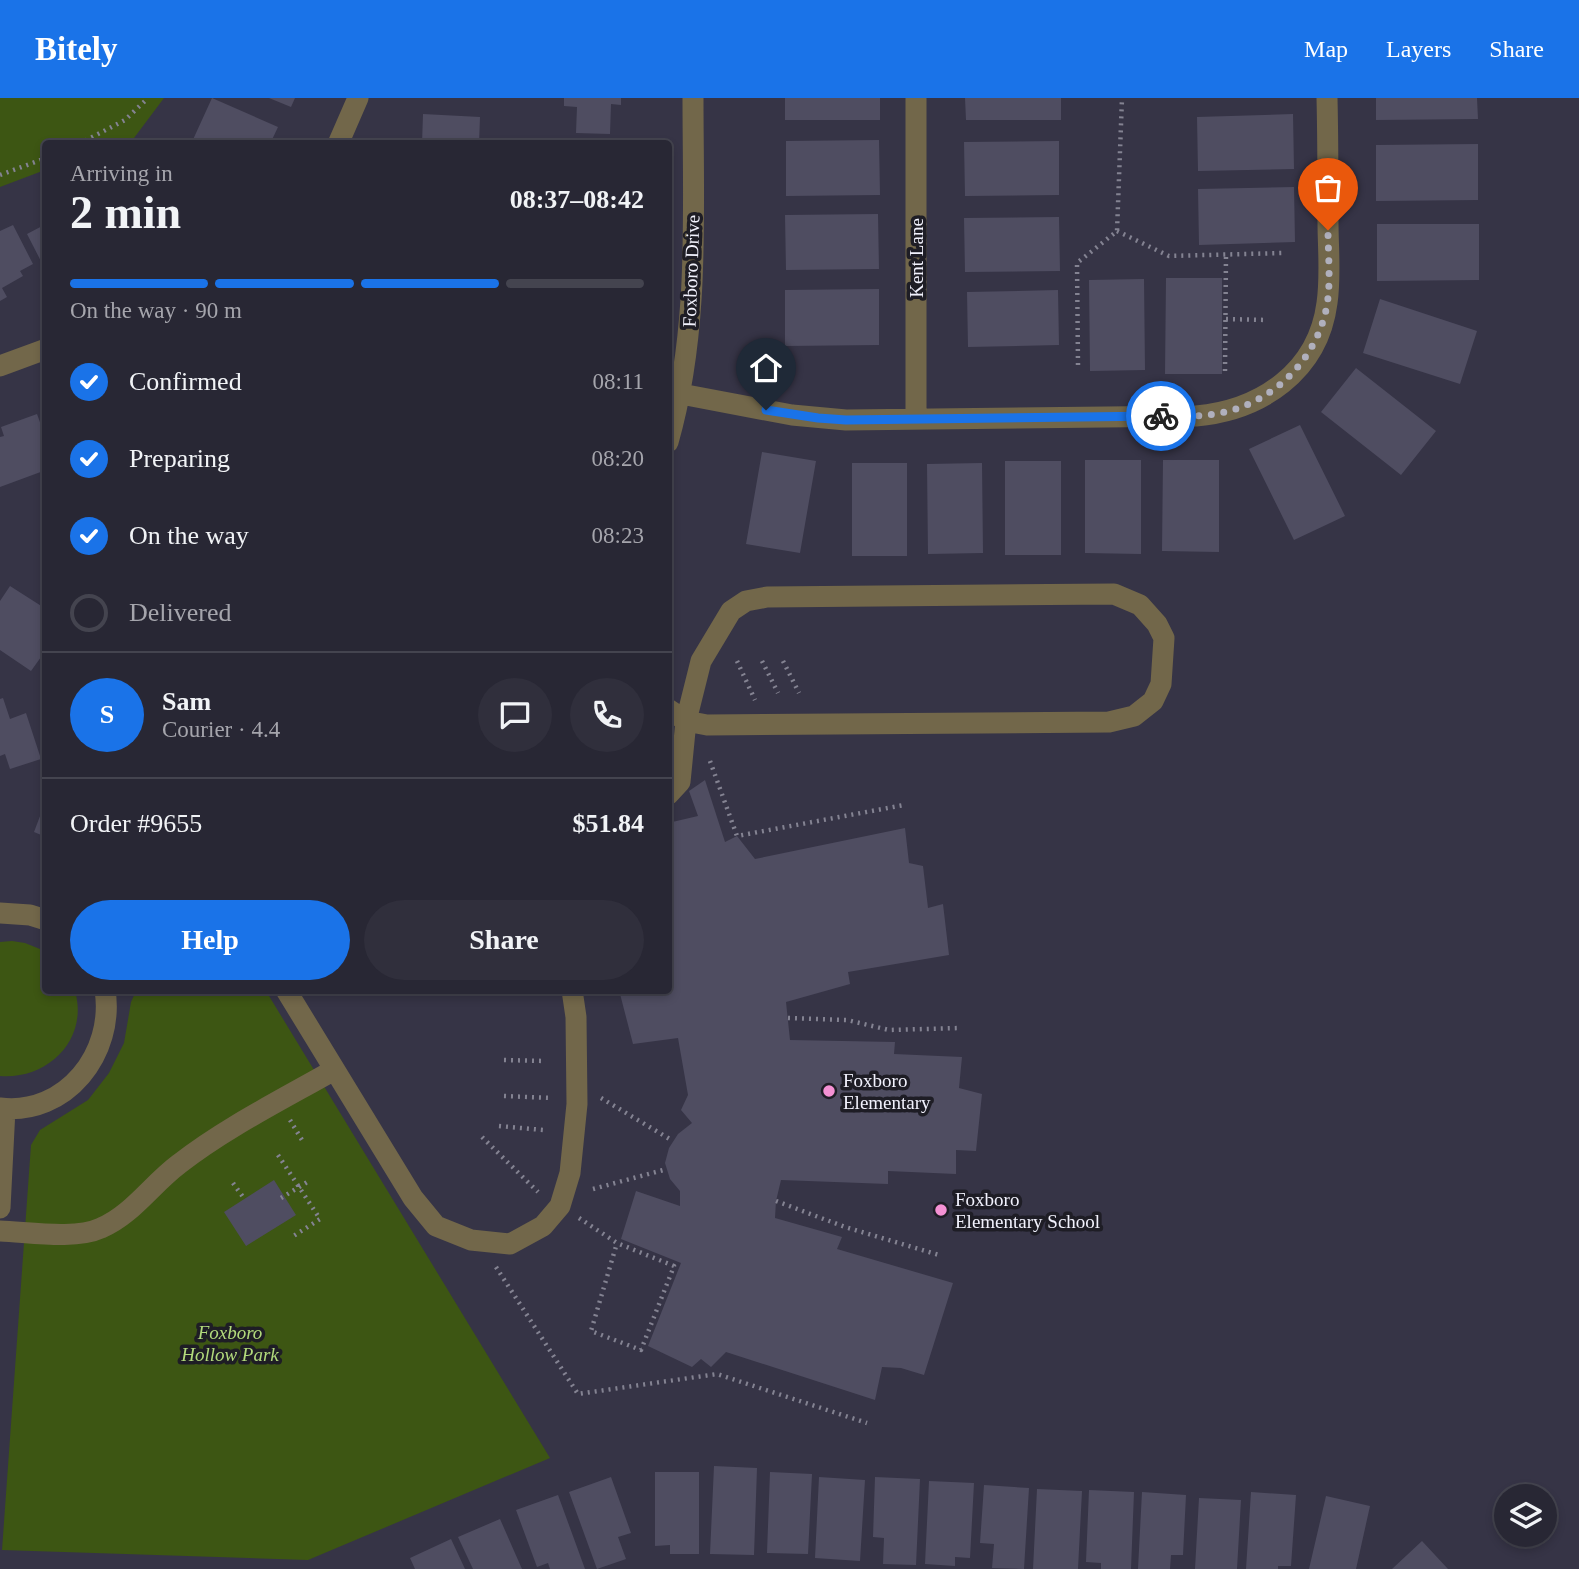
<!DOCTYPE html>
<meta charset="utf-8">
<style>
body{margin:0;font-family:"Times New Roman",serif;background:#302f3c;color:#f1f3f6;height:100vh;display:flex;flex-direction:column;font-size:26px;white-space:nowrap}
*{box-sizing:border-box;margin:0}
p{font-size:23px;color:#a5a5ac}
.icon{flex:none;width:38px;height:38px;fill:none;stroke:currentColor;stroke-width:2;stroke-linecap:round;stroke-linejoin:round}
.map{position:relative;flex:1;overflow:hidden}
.panel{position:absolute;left:42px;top:42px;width:630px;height:854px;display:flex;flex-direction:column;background:#282734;border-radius:7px;box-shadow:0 4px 10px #0003,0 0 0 2px #44444f}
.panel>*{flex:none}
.controls{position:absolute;left:1494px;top:1386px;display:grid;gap:14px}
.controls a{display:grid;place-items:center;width:63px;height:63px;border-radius:50%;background:#282734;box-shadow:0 4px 10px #0003,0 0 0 2px #44444f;font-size:35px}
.pin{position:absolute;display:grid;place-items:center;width:60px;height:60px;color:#fff;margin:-72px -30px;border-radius:50% 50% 50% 0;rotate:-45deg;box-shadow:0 0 7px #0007}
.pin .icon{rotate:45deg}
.courier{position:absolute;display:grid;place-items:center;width:70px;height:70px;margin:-35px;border:5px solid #1a73e8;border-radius:50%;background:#fff;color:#222;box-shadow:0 2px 9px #0007}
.headline em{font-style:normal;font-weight:800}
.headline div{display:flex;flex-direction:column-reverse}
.headline{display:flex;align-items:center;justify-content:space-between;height:119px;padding:0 28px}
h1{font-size:46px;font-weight:800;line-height:52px}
.bar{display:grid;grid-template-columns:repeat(4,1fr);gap:10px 7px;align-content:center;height:84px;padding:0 28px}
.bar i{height:9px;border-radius:5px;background:#44444f}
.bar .active{background:#1a73e8}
.bar p{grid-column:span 4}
.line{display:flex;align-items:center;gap:18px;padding:0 28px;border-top:2px solid #44444f}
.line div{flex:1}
.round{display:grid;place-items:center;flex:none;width:74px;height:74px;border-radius:37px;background:#302f3c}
ol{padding:0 28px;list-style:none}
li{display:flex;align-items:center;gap:21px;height:77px}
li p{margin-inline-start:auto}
li .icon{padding:7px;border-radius:50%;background:#1a73e8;color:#fff;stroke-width:4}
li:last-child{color:#a5a5ac}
li i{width:38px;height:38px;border:4px solid #44444f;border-radius:50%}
.button{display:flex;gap:14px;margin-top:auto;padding:14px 28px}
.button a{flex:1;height:80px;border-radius:42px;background:#1a73e8;color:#fff;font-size:28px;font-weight:800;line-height:80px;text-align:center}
.button a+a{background:#302f3c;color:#f1f3f6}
header{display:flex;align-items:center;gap:42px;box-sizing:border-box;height:98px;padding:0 35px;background:#1a73e8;color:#fff}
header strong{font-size:33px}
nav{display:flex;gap:38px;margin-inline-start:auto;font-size:24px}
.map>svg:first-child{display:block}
.green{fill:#3d5613}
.building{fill:#4f4d61}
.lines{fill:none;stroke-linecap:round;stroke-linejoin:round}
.path{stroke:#848392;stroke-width:4.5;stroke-dasharray:2 5;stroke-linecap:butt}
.minor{stroke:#72674a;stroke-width:21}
.done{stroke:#b0b0bd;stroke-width:7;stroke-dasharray:0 12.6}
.route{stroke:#1a73e8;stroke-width:9}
.poi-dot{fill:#f491d4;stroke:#1e1d25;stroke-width:2.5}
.labels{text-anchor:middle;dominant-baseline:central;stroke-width:7;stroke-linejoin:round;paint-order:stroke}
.street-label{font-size:19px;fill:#f2f2fd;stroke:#1e1d25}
.poi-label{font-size:19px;fill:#f2f2fd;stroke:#1e1d25;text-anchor:start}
.park-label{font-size:19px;font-style:italic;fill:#b2da7c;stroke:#1e1d25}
</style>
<header>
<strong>Bitely</strong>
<nav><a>Map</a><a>Layers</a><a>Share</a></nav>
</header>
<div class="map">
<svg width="1579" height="1471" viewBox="0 0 1579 1471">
<rect width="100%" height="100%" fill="#363446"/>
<path class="green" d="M 0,0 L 164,0 L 134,40 L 118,45 L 46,46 L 45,72 L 0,89 Z
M 12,843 L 25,845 L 45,853 L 46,892 L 75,893 C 89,941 48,982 0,978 L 0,844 Z
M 136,893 L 266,893 L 550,1360 L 308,1462 L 2,1452 L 31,1047 L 40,1032 L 88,1002 L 109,975 L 124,945 L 131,904 Z"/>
<path class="building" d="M 212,0 L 278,29 L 270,46 L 191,46 Z
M 269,0 L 295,0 L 291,9 Z
M 564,0 L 621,0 L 621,7 L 611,6 L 610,36 L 576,35 L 577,9 L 564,8 Z
M 785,0 L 880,0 L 880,22 L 785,22 Z
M 965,0 L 1061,0 L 1061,22 L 966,22 Z
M 1376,0 L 1477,0 L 1478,21 L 1376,22 Z
M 423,16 L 480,19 L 479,46 L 422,46 Z
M 1293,16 L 1294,71 L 1198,73 L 1197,19 Z
M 879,42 L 880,97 L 786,98 L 786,43 Z
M 1059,43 L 1059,97 L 965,98 L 964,44 Z
M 1478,46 L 1478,102 L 1376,103 L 1376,47 Z
M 1294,89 L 1295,144 L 1199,147 L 1198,91 Z
M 878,116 L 879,171 L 786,172 L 785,117 Z
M 1059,119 L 1060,173 L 965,174 L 964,120 Z
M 46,126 L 46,173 L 27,136 Z
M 1377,126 L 1479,126 L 1479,182 L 1377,183 Z
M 13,127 L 33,166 L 20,173 L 23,178 L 2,190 L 7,199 L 0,203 L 0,133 Z
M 1166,180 L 1222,180 L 1222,276 L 1165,276 Z
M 1144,181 L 1145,272 L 1090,273 L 1089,182 Z
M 879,191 L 879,247 L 785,248 L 785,192 Z
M 1058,192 L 1059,247 L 968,249 L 967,194 Z
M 1380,201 L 1477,233 L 1460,286 L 1363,255 Z
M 1356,270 L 1436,333 L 1401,377 L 1321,314 Z
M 37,316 L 46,341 L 46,372 L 0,389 L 0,339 L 4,338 L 1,329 Z
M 1300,327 L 1345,418 L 1294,442 L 1249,351 Z
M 762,354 L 816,363 L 800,455 L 746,446 Z
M 1085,362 L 1141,362 L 1141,456 L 1085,455 Z
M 1163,362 L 1219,362 L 1219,454 L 1162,453 Z
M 1005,363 L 1061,363 L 1061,457 L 1005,457 Z
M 852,365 L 907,365 L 907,458 L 852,458 Z
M 982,365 L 983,455 L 928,456 L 927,366 Z
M 10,488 L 46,511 L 46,538 L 43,541 L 46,543 L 46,552 L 31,573 L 0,552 L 0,503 Z
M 3,600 L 10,621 L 26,615 L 41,661 L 10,671 L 5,656 L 0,658 L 0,601 Z
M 705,682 L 725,744 L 737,738 L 755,761 L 905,730 L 909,765 L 923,768 L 928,810 L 943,806 L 949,857 L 848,874 L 850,886 L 786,904 L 790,942 L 895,944 L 894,956 L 962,959 L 959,990 L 982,996 L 976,1053 L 956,1052 L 956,1076 L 888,1073 L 888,1086 L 781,1082 L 776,1103 L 775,1120 L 842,1139 L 837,1151 L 953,1185 L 924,1277 L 901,1270 L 882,1269 L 875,1302 L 726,1254 L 711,1269 L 701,1261 L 692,1269 L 648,1248 L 681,1165 L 621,1141 L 636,1093 L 680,1108 L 680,1093 L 670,1081 L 665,1065 L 669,1050 L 678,1036 L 692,1025 L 681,1012 L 688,997 L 678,940 L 633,946 L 619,892 L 668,892 L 668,725 L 698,718 L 689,693 Z
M 45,705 L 46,705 L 46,739 L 34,734 Z
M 274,1082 L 296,1117 L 246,1148 L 224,1114 Z
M 714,1368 L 757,1370 L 754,1457 L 710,1456 Z
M 655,1374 L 699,1374 L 699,1456 L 670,1456 L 670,1447 L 655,1448 Z
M 770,1374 L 812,1376 L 808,1456 L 767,1455 Z
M 611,1379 L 631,1435 L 618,1439 L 626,1461 L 597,1471 L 569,1394 Z
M 819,1379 L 865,1382 L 860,1463 L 815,1460 Z
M 875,1379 L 920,1381 L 916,1467 L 883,1466 L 884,1440 L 873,1439 Z
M 929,1383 L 974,1385 L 970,1460 L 955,1459 L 955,1468 L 925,1466 Z
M 984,1387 L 1029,1390 L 1024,1471 L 992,1470 L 994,1446 L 980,1445 Z
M 1037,1391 L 1082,1393 L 1078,1471 L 1033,1471 Z
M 1089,1392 L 1134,1394 L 1131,1471 L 1101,1471 L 1101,1465 L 1086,1464 Z
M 1142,1394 L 1186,1397 L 1183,1457 L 1171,1457 L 1170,1471 L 1138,1471 Z
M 1251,1394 L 1296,1397 L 1291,1468 L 1278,1468 L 1278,1471 L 1246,1471 Z
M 558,1397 L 585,1471 L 550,1471 L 548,1465 L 537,1469 L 516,1412 Z
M 1326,1398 L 1370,1408 L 1356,1471 L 1309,1471 Z
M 1199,1400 L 1241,1402 L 1237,1471 L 1195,1471 Z
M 500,1421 L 522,1471 L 473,1471 L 458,1439 Z
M 451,1441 L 465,1471 L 415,1471 L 410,1460 Z
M 1422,1443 L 1448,1471 L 1392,1471 Z"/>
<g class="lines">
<path class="path" d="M 79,46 L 125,22 L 148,0
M 0,77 L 46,60
M 1117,133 L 1169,158 L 1283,155
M 1226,221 L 1268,222
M 1078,267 L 1077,165 L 1117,133 L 1122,0
M 1225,273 L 1226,156
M 737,563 L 755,602
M 762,563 L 778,595
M 783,563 L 799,595
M 710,663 L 737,738 L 904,707
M 788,920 L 847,922 L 889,932 L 960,930
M 504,962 L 546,963
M 504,998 L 552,1000
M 601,1000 L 673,1043
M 290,1022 L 302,1042
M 499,1028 L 543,1032
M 482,1039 L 538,1094
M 278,1057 L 320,1121 L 292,1139
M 233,1085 L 243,1099
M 593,1091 L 667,1071
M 281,1100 L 309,1083
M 776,1103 L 845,1129 L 939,1157
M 579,1120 L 617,1145 L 674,1168 L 641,1252 L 591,1233 L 617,1145
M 496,1169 L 578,1296 L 717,1276 L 867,1325"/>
<path class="minor" d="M 338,46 L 358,0
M 0,268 L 46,251
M 681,296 L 792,317 L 846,322 L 1196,318 C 1261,312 1318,274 1327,205 C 1331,178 1328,150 1328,124 C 1328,83 1328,41 1327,0
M 916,320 L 916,0
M 668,344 C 700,232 693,115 693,0
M 668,611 L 686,623 L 707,627 L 1109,624 L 1134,618 L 1153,603 L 1161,586 L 1164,540 L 1157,526 L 1140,507 L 1114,496 L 767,499 L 746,503 L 731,513 L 701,563 L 686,623 L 680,684 L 668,697
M 0,815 L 30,817 L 46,822
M 286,892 L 413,1100 L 436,1128 L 471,1142 L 510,1146 L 543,1128 L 560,1108 L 570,1075 L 577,1006 L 576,919 L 572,892
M 0,1010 C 66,1018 115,955 105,892
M 0,1110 L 5,1011
M 0,1133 C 29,1134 75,1142 101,1130 C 132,1117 152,1086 179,1066 C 225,1030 283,1001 334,972"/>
</g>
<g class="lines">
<path class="done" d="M 1161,318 C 1179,318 1197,319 1215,316 C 1271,307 1317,263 1327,207 C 1331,183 1328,156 1328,132"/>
<path class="route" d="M 766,312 L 818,320 L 846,322 L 1161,318"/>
</g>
<g class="poi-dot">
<circle cx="829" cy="993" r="7"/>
<circle cx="941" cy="1112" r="7"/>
</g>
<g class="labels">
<g class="street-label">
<text transform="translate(916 160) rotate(-90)">Kent Lane</text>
<text transform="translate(691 173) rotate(-88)">Foxboro Drive</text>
</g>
<g class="poi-label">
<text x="843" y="982">Foxboro<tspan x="843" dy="22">Elementary</tspan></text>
<text x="955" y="1101">Foxboro<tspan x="955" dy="22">Elementary School</tspan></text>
</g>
<g class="park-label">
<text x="230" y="1234">Foxboro<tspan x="230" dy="22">Hollow Park</tspan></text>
</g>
</g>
</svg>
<div class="controls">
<a><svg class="icon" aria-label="layers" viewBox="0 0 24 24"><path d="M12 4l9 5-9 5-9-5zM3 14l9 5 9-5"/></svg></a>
</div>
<div class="pin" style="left:1328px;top:132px;background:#ea580c"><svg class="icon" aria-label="bag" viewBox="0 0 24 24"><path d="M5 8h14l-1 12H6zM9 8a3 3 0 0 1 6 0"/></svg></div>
<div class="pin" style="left:766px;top:312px;background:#1f2937"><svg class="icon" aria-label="home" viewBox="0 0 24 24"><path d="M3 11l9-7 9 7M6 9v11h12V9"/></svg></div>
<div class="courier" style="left:1161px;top:318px"><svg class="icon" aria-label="bike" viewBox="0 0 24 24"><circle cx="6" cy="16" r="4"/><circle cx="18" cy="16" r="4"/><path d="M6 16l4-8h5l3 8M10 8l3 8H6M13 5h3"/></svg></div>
<section class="panel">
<div class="headline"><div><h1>2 min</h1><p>Arriving in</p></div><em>08:37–08:42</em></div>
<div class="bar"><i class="active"></i><i class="active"></i><i class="active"></i><i></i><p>On the way · 90 m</p></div>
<ol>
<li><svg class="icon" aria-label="check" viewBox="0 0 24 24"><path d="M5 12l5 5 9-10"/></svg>Confirmed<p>08:11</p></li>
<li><svg class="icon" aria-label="check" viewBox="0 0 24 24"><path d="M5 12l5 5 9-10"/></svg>Preparing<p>08:20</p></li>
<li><svg class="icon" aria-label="check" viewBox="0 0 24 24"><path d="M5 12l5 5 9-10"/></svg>On the way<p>08:23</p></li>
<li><i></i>Delivered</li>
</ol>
<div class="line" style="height:126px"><b class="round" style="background:#1a73e8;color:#fff">S</b><div><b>Sam</b><p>Courier · 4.4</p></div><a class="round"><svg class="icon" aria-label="chat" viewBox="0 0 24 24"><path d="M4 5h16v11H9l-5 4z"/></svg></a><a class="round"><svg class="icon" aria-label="phone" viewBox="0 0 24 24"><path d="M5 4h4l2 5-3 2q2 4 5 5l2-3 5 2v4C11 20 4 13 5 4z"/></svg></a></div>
<div class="line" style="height:91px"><div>Order #9655</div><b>$51.84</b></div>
<div class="button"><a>Help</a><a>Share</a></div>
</section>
</div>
